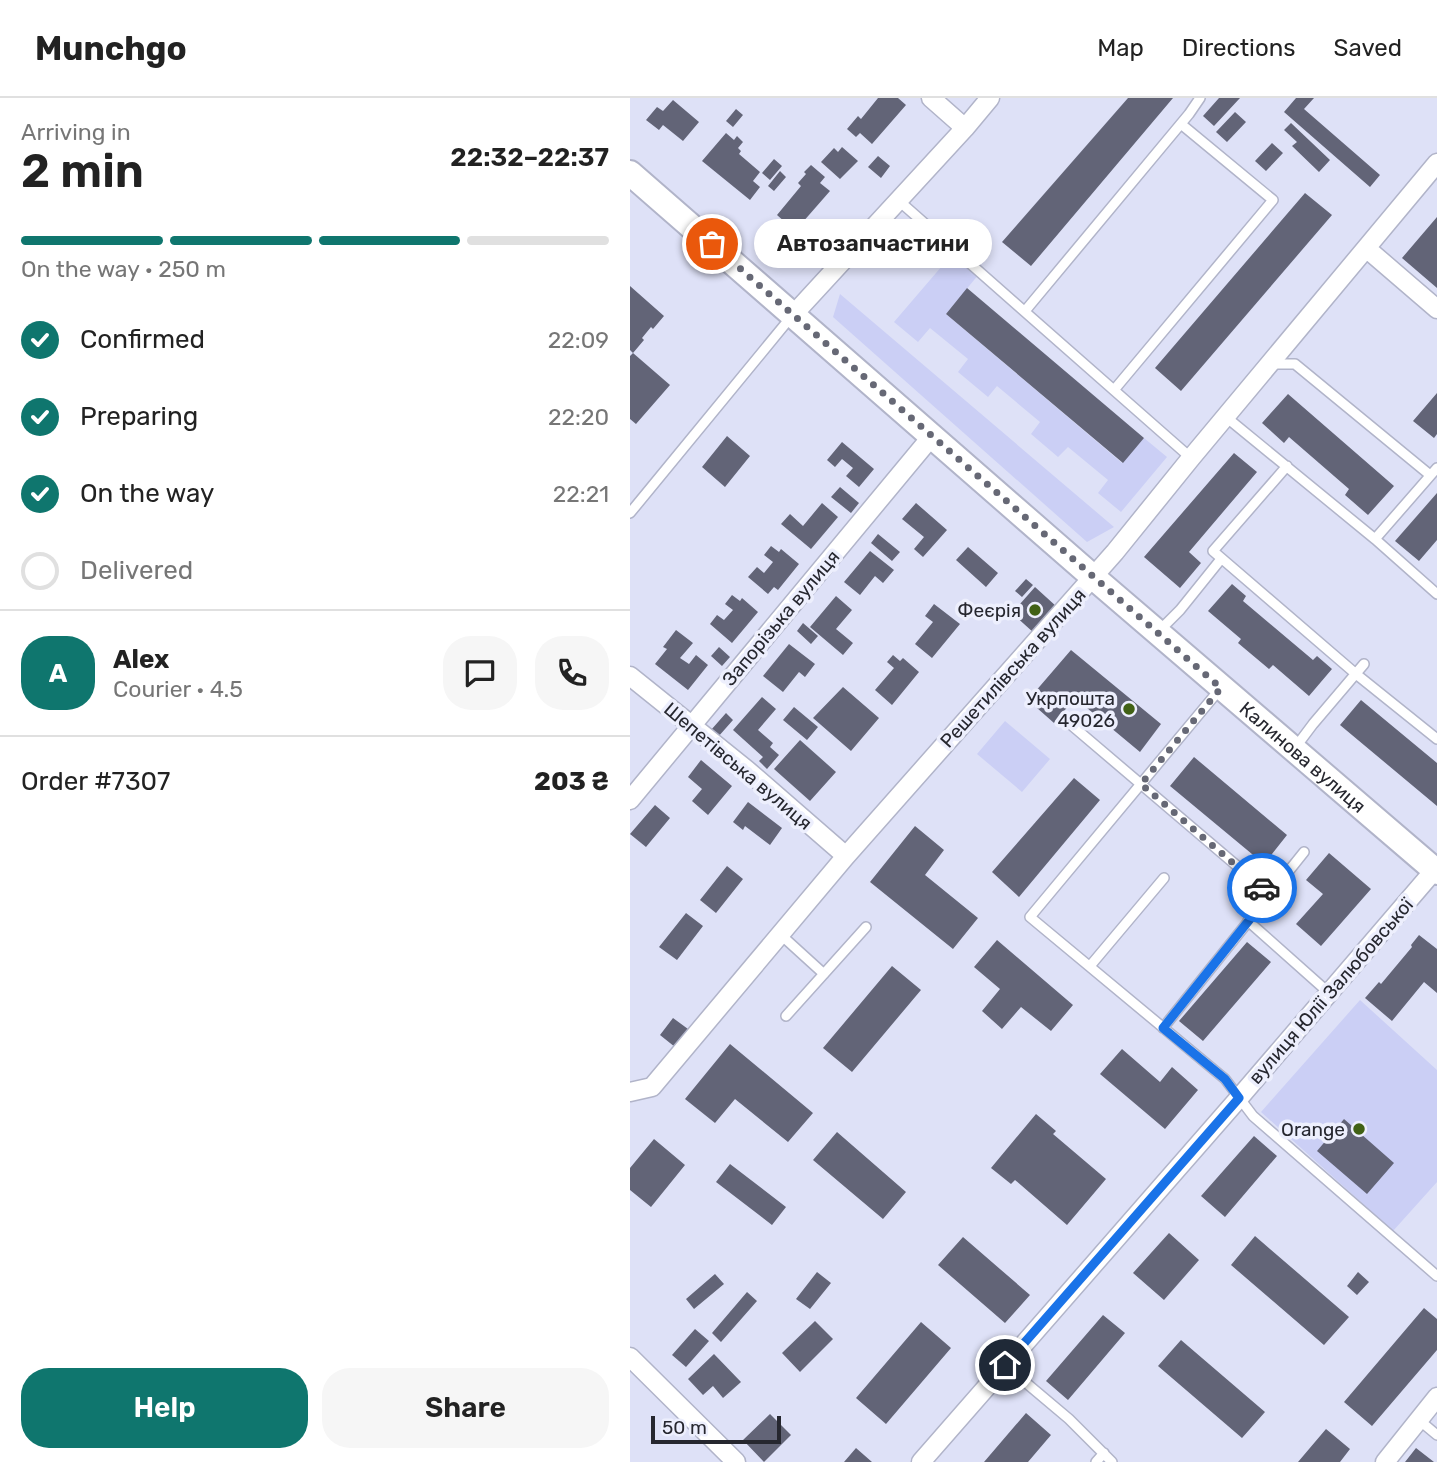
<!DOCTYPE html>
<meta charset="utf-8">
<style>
body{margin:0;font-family:Rubik,sans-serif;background:#f6f6f6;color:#222;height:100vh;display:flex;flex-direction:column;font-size:26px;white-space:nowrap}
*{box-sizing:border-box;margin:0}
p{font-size:23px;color:#767676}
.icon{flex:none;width:38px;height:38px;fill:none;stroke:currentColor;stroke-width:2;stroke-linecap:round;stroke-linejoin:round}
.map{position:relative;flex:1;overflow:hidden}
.sheet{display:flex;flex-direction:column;background:#fff;width:630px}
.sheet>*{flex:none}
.scale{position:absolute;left:21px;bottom:18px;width:130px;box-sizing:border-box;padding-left:7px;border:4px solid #26272f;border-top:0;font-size:19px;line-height:24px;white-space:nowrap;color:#26272f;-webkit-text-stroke:5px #edeffd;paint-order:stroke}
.pin{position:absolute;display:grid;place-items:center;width:60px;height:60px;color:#fff;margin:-30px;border:4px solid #fff;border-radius:50%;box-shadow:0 2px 7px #0007}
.courier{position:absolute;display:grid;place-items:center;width:70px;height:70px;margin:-35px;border:5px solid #1a73e8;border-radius:50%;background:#fff;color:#222;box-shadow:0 2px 9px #0007}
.bubble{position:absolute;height:49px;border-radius:24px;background:#fff;box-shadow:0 4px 10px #0003;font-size:23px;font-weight:600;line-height:49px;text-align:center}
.headline em{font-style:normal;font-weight:600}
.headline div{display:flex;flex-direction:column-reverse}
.headline{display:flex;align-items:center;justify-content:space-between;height:119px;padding:0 21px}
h1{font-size:46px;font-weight:600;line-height:52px}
.bar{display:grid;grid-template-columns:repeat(4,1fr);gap:10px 7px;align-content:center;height:84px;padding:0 21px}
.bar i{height:9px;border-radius:5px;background:#e0e0e0}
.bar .current{background:#0f766e}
.bar p{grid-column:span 4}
.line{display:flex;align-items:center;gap:18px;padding:0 21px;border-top:2px solid #e0e0e0}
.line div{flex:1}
.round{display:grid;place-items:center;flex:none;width:74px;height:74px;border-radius:28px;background:#f6f6f6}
ol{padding:0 21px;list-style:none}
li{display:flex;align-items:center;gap:21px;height:77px}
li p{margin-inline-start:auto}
li .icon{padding:7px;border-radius:50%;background:#0f766e;color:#fff;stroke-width:4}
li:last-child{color:#767676}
li i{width:38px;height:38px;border:4px solid #e0e0e0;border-radius:50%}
.action{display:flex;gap:14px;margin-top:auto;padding:14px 21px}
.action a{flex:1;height:80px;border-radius:28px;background:#0f766e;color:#fff;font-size:28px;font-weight:600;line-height:80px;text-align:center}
.action a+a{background:#f6f6f6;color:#222}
header{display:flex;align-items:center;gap:42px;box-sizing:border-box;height:98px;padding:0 35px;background:#fff;border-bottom:2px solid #e0e0e0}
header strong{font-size:33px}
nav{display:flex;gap:38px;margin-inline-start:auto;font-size:24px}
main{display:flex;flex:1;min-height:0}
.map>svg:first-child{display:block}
.green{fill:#cbcff5}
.building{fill:#626477}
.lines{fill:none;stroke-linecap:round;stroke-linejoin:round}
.lane-casing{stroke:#b1b4c9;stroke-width:12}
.street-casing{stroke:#b1b4c9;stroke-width:21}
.secondary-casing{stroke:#b1b4c9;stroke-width:28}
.lane{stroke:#fff;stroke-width:9}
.street{stroke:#fff;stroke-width:18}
.secondary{stroke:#fff;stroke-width:24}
.done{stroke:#666875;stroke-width:7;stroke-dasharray:0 12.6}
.route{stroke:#1a73e8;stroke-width:9}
.poi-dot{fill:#416115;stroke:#edeffd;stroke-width:2.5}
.labels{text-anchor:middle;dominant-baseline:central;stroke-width:7;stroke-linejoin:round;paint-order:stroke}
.poi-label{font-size:19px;fill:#26272f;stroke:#edeffd;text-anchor:end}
.street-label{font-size:19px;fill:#26272f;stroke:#edeffd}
</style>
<header>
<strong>Munchgo</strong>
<nav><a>Map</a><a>Directions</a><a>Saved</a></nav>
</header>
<main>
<section class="sheet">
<div class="headline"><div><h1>2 min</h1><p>Arriving in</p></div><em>22:32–22:37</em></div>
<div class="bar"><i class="current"></i><i class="current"></i><i class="current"></i><i></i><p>On the way · 250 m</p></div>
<ol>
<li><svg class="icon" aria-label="check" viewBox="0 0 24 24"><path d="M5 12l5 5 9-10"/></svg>Confirmed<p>22:09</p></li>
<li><svg class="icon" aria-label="check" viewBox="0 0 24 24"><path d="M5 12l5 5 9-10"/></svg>Preparing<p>22:20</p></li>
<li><svg class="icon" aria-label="check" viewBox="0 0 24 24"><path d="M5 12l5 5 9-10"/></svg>On the way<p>22:21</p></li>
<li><i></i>Delivered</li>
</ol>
<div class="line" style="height:126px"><b class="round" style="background:#0f766e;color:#fff">A</b><div><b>Alex</b><p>Courier · 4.5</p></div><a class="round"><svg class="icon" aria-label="chat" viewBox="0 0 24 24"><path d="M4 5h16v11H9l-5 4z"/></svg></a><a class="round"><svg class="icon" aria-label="phone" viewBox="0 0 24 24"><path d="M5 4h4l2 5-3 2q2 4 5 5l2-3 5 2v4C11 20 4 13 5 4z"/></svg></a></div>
<div class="line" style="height:91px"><div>Order #7307</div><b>203 ₴</b></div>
<div class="action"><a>Help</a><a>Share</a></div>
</section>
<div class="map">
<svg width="807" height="1364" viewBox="0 0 807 1364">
<rect width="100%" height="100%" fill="#dee1f7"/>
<path class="green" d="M 324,154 L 349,176 L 316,216 L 492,365 L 514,340 L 537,359 L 491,414 L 468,395 L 478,382 L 438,349 L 428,359 L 401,336 L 410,324 L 367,288 L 358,299 L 328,274 L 338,261 L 300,230 L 288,244 L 264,224 Z
M 210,196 L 484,429 L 457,444 L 203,219 Z
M 375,623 L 420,661 L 392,694 L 347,656 Z
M 730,902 L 807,972 L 807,1084 L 763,1133 L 631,1014 Z"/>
<path class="building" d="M 248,0 L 268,0 L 276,7 L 242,46 L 230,35 L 226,39 L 217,31 L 228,18 L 231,21 Z
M 498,0 L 543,0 L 401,168 L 372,144 Z
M 589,0 L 610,0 L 584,28 L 573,18 Z
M 666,0 L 684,0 L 674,11 L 750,77 L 740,89 L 654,14 Z
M 43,2 L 69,24 L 53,43 L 33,27 L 29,32 L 16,22 L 27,9 L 33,13 Z
M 106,11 L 113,17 L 103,29 L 96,23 Z
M 605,14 L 616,24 L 597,44 L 586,34 Z
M 661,25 L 700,62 L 689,74 L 662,48 L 667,44 L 654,32 Z
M 96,35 L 104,42 L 107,38 L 113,44 L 108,50 L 111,53 L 109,56 L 130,74 L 123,83 L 130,89 L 120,102 L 72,63 Z
M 642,45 L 653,55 L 636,73 L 625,63 Z
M 212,49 L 228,63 L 210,81 L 191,64 L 204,50 L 208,54 Z
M 248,58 L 260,68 L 251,80 L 238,69 Z
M 144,61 L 152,68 L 140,82 L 132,75 Z
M 181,67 L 195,79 L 190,85 L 200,93 L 165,133 L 147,117 L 171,88 L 168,85 L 176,76 L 174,74 Z
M 150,73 L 156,79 L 144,93 L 138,88 Z
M 675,95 L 702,117 L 551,293 L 525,270 Z
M 807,119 L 807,190 L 772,160 Z
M 193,126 L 204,135 L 192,149 L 181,140 Z
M 0,188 L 34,218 L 23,231 L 21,229 L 12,240 L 14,242 L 3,255 L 0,252 Z
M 337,190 L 514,340 L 493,365 L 316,216 Z
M 3,255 L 40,287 L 6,326 L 0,321 L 0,258 Z
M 807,295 L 807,336 L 804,340 L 783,323 Z
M 658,296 L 764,388 L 738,417 L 715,397 L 719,391 L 659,339 L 654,345 L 632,325 Z
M 97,338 L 120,358 L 95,389 L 72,369 Z
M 212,344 L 244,371 L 229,389 L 216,378 L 223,370 L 212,361 L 205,369 L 197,362 Z
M 604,355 L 627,374 L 559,454 L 571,465 L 550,490 L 514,459 Z
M 210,389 L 229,405 L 221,415 L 201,399 Z
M 807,395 L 807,442 L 789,463 L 765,443 Z
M 192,405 L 208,419 L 181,451 L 151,426 L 160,416 L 173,428 Z
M 286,405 L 317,432 L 293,459 L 284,451 L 294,439 L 272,421 Z
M 248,436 L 270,454 L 262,463 L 241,445 Z
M 141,448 L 149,454 L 151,451 L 169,466 L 148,492 L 144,489 L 138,496 L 118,479 L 127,469 L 134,475 L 143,464 L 134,457 Z
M 338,449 L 368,475 L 356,489 L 326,462 Z
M 240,453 L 264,472 L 253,485 L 245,478 L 230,497 L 214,484 Z
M 396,481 L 403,487 L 392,499 L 385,493 Z
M 602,486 L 616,498 L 613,503 L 683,562 L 687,558 L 702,571 L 679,598 L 643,567 L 639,571 L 608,545 L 611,541 L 578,513 Z
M 405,489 L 427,509 L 404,535 L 382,515 Z
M 102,497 L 110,503 L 112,500 L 128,514 L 102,545 L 80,526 L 87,517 L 94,522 L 103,512 L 95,506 Z
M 206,498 L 222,512 L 206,531 L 223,545 L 213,557 L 180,529 Z
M 304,506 L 330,526 L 302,560 L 285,546 L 303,524 L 295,518 Z
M 173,525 L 188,538 L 181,546 L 167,533 Z
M 46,532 L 63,545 L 50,560 L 59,566 L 66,557 L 78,567 L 58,592 L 25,566 L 37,551 L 33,549 Z
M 159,546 L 185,566 L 175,579 L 169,574 L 153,594 L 133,578 Z
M 89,549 L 100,559 L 92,568 L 81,558 Z
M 441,552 L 531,626 L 510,654 L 445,600 L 424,625 L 398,602 Z
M 263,557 L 270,563 L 273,560 L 289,574 L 262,607 L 245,592 L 264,570 L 257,564 Z
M 213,589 L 249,620 L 221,653 L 183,620 Z
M 132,599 L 146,611 L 128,632 L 143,645 L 140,649 L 149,657 L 137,671 L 129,663 L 133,659 L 103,632 Z
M 731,602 L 807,665 L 807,708 L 710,627 Z
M 164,609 L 188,629 L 177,642 L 153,622 Z
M 96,615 L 103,622 L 88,639 L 81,632 Z
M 170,642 L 206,674 L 180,703 L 144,671 Z
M 564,659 L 657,737 L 634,766 L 540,688 Z
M 71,662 L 102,688 L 78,717 L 62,703 L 72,691 L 58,679 Z
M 444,680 L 470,702 L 389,799 L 362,774 Z
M 118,704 L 152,730 L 140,747 L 115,728 L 113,732 L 103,724 Z
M 25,707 L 40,720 L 16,749 L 0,736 Z
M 285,728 L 314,752 L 295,777 L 348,820 L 323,851 L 240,784 Z
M 699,755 L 741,791 L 691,848 L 666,826 L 693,796 L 676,782 Z
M 97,768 L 113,781 L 86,815 L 70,802 Z
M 56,815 L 73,828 L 47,862 L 29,849 Z
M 789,837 L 807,851 L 807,895 L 794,884 L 762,923 L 735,900 L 749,884 L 751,886 L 782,849 L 781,847 Z
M 367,842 L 443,907 L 421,933 L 391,909 L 372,931 L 352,913 L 370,891 L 344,869 Z
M 617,844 L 641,864 L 573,943 L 549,923 Z
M 262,868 L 291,892 L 222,974 L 193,950 Z
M 43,920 L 58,931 L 45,949 L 30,937 Z
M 100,946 L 183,1015 L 158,1044 L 105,1001 L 85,1025 L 55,1001 Z
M 492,951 L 530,984 L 542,969 L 568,992 L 535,1031 L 470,976 Z
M 406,1016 L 426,1033 L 423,1036 L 476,1081 L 437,1127 L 385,1082 L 381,1086 L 361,1070 Z
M 714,1021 L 764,1065 L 737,1096 L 687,1053 Z
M 207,1034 L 276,1094 L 253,1121 L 183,1062 Z
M 624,1038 L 647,1058 L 595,1119 L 571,1098 Z
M 24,1041 L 55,1067 L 21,1109 L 0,1092 L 0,1070 Z
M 100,1066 L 156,1109 L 142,1127 L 86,1084 Z
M 539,1135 L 569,1162 L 534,1202 L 503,1175 Z
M 625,1138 L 719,1219 L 694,1247 L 601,1167 Z
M 333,1139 L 400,1197 L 375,1225 L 308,1167 Z
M 187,1174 L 201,1185 L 180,1211 L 166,1201 Z
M 728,1174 L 739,1184 L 727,1197 L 717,1188 Z
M 85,1176 L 94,1186 L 64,1211 L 56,1201 Z
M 117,1194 L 127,1203 L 91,1244 L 82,1235 Z
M 794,1210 L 807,1221 L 807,1252 L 742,1328 L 714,1304 Z
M 473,1217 L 495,1235 L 438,1302 L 416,1283 Z
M 185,1223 L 203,1241 L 170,1274 L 152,1255 Z
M 291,1224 L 321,1250 L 256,1326 L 226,1300 Z
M 65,1231 L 79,1243 L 56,1269 L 42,1257 Z
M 551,1242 L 635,1314 L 612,1340 L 528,1268 Z
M 84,1256 L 111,1284 L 93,1300 L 83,1288 L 73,1297 L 58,1281 Z
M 396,1315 L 421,1337 L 398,1364 L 354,1364 Z
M 140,1316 L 161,1337 L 134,1364 L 113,1342 Z
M 696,1331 L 720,1351 L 710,1364 L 668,1364 Z
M 226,1350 L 242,1364 L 214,1364 Z
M 786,1350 L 804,1364 L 775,1364 Z"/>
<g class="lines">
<defs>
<path id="lane" d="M 268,102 L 561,360
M 395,213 L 559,16 L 570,0
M 639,266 L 665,266 L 800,377
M 484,292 L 643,102 L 551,26
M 596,319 L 745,441 L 807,496
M 657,368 L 583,453 L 726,576 L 807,641
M 0,415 L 161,219
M 745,441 L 807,370
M 529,533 L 550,512 L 591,461
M 590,591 L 400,819 L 595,981 L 623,1018 L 807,1178
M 439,625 L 640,796
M 665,650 L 683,626 L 734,566
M 618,823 L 699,895
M 150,836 L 194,876
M 460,868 L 534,780
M 156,918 L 236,829
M 533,930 L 674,754
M 375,1267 L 439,1321 L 482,1364
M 789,1322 L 807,1337
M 466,1364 L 474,1355"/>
<path id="street" d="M 301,0 L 335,30
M 736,150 L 807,211
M 163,217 L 335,30 L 360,0
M 0,578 L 117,672 L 216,758
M 0,702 L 302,338
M 0,994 L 22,989 L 216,758 L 485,454 L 561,360 L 807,65
M 0,1259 L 106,1364
M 291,1364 L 609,1000 L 807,769
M 755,1364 L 807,1299"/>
<g id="secondary">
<path id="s1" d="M 0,75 L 463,479 L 807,774"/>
</g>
</defs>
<use href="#lane" class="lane-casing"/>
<use href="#street" class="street-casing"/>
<use href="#secondary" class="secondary-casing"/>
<use href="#lane" class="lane"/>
<use href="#street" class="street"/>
<use href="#secondary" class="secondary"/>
</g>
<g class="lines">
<path class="done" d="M 82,146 L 591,590 L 511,686 L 632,790"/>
<path class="route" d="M 375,1267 L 609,1000 L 595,981 L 533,930 L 640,796 L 632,790"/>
</g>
<g class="poi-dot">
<circle cx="405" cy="512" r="7"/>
<circle cx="499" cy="611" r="7"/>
<circle cx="729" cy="1031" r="7"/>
</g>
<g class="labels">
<g class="poi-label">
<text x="391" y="512">Феєрія</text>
<text x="485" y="600">Укрпошта<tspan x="485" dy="22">49026</tspan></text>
<text x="715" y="1031">Orange</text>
</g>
<g class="street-label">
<text transform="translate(151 520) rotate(-50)">Запорізька вулиця</text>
<text transform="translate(383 570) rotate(-48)">Решетилівська вулиця</text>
<text stroke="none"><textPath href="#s1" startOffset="891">Калинова вулиця</textPath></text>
<text transform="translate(108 668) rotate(40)">Шепетівська вулиця</text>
<text transform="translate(701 893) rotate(-49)">вулиця Юлії Залюбовської</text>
</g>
</g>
</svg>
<div class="scale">50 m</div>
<div class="pin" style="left:82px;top:146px;background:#ea580c"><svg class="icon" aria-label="bag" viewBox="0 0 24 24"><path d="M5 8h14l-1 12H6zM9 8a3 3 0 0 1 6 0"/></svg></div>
<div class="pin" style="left:375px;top:1267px;background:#1f2937"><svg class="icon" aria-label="home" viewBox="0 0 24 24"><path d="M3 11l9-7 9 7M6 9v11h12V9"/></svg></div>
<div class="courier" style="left:632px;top:790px"><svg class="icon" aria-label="car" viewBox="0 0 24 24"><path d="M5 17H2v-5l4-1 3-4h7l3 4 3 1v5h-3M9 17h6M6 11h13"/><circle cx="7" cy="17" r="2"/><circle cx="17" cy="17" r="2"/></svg></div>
<div class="bubble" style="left:124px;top:121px;width:238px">Автозапчастини</div>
</div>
</main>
